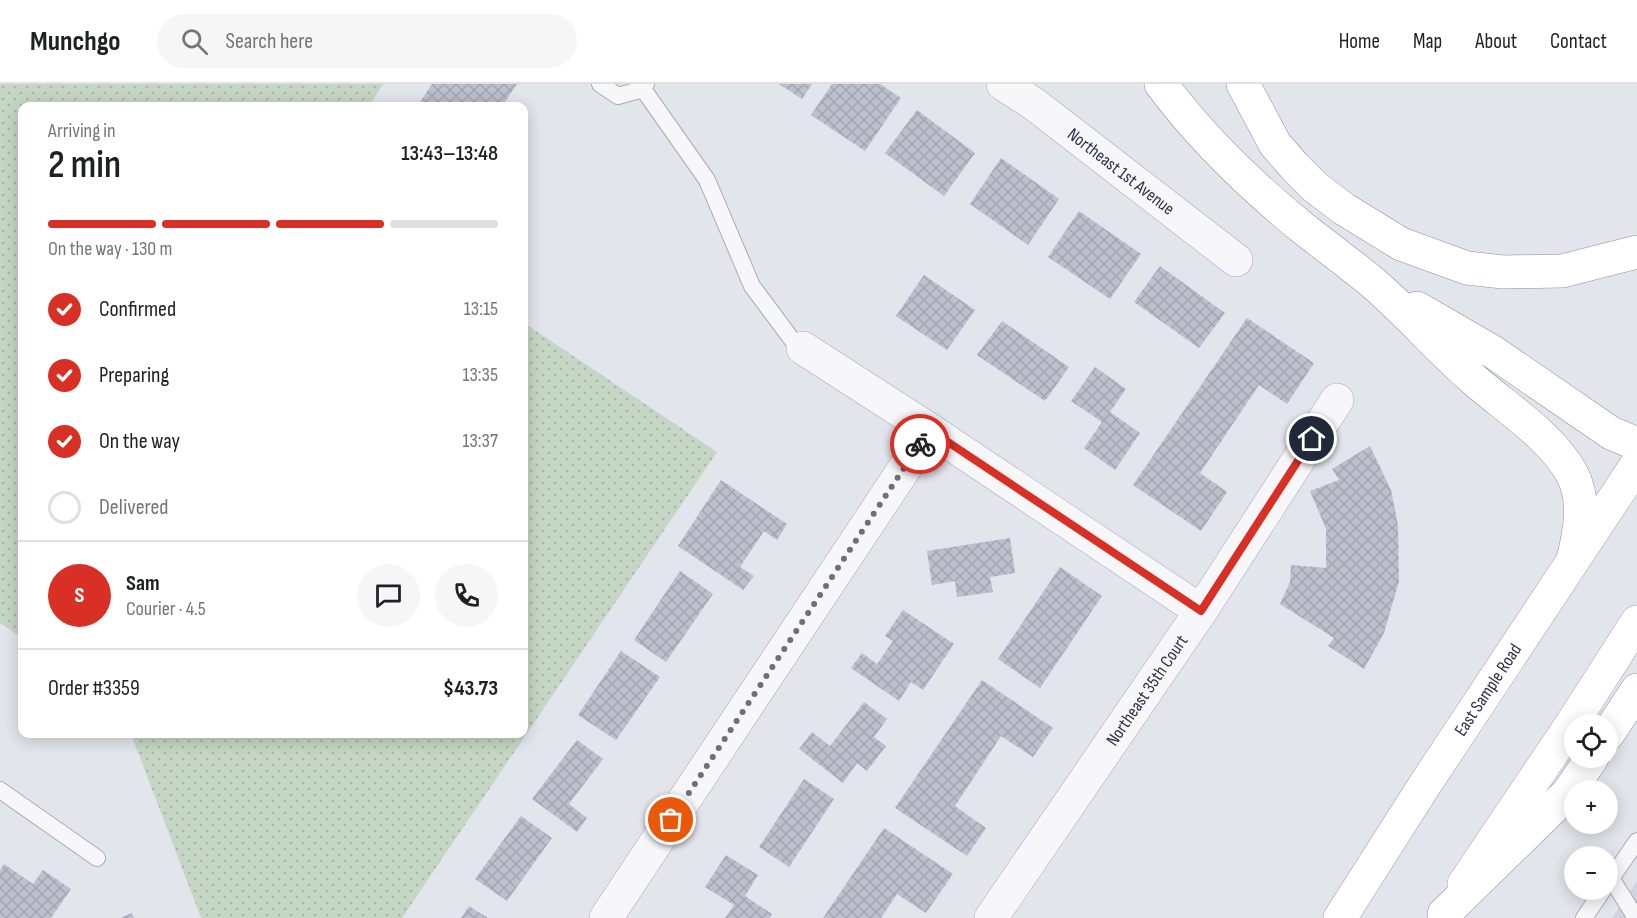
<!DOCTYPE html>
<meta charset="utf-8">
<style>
body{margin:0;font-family:"Sofia Sans Condensed",sans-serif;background:#f6f6f6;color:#202124;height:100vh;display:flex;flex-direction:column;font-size:22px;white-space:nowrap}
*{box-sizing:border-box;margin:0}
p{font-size:20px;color:#757577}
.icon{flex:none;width:33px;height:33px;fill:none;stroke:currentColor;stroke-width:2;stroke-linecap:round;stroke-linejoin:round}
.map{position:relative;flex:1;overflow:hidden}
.side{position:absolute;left:18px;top:18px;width:510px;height:636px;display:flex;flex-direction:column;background:#fff;border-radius:12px;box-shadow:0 3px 15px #0003}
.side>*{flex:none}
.tools{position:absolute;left:1564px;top:630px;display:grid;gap:12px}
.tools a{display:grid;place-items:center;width:54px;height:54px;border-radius:50%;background:#fff;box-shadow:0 3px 15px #0003;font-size:30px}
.pin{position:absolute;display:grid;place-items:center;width:51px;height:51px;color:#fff;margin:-26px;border:3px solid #fff;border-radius:50%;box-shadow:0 2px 6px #0007}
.courier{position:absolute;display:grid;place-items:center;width:60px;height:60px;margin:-30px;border:4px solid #d93025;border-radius:50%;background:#fff;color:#222;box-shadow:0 2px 8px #0007}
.headline em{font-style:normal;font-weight:600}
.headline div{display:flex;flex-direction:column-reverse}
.headline{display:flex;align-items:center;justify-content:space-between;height:102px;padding:0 30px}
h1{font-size:39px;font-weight:600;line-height:45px}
.bar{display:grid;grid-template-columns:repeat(4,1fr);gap:9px 6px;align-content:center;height:72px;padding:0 30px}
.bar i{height:8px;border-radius:4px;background:#e0e0e0}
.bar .on{background:#d93025}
.bar p{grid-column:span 4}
.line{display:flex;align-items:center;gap:15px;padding:0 30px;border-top:2px solid #e0e0e0}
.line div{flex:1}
.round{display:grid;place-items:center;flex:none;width:63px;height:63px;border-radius:32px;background:#f6f6f6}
ol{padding:0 30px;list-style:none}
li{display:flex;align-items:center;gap:18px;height:66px}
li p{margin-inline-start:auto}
li .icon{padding:6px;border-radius:50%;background:#d93025;color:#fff;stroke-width:4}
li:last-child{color:#757577}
li i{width:33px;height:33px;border:3px solid #e0e0e0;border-radius:50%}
header{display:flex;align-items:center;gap:36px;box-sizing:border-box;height:84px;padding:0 30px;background:#fff;border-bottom:2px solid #e0e0e0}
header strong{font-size:28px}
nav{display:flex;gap:33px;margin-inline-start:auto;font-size:21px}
.search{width:420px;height:54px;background:#f6f6f6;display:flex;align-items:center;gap:15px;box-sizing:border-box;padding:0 21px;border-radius:33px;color:#757577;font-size:22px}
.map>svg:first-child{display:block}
.built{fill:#d1d4de}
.grass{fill:url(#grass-dots)}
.building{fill:url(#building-cross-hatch)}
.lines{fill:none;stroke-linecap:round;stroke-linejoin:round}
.service-casing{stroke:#a8abb7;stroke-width:18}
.minor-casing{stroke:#a8abb7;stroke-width:34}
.primary-casing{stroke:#a2a7b9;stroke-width:34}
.motorway-casing{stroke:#8a90a4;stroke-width:34}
.service{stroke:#f7f7fa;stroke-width:16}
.minor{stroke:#f7f7fa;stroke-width:33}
.primary{stroke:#fff;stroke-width:33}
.motorway{stroke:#fff;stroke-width:33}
.done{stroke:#6b6f80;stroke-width:6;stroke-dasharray:0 10.8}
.route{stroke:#d93025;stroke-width:8}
.labels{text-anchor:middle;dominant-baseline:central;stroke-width:4.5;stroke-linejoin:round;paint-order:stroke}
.street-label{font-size:18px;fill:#2a3046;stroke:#f3f5f9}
</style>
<header>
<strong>Munchgo</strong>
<div class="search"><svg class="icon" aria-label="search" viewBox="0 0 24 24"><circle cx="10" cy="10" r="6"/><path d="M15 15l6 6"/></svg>Search here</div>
<nav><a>Home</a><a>Map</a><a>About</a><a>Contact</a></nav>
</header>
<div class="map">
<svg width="1637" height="834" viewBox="0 0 1637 834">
<defs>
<pattern id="grass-dots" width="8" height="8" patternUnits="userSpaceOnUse" patternTransform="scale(1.5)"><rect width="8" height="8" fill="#c6d6c4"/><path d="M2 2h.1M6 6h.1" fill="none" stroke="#aab8aa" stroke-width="1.8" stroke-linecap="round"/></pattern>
<pattern id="building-cross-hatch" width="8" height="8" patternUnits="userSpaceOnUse" patternTransform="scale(1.5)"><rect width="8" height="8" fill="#bdc0cc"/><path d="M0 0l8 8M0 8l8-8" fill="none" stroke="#a3a5b1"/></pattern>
</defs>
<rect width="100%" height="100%" fill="#e3e5ec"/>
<path class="built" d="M 1637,797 L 1637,834 L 1612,834 Z"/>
<path class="grass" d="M 0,0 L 383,0 L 369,22 L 22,22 L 22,554 L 0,539 Z
M 524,239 L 717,368 L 402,834 L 201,834 L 131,650 L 524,650 Z"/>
<path class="building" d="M 432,0 L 517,0 L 502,22 L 421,22 L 418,21 Z
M 779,0 L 812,0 L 802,15 Z
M 832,0 L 880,0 L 901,14 L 865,67 L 811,31 Z
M 917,26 L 975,69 L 944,112 L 885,69 Z
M 1001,74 L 1059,115 L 1028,161 L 970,120 Z
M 1079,127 L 1141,170 L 1110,215 L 1048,173 Z
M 1160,182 L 1225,229 L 1199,264 L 1134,218 Z
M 924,191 L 975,226 L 947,266 L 896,232 Z
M 1247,234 L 1314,279 L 1287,320 L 1259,301 L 1200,389 L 1227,408 L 1201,447 L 1133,401 Z
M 1002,237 L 1069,283 L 1045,317 L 977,271 Z
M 1095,283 L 1126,305 L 1110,328 L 1140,349 L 1115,386 L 1084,364 L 1102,338 L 1071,317 Z
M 1370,362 L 1391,406 L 1398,441 L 1399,497 L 1384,549 L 1364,585 L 1328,562 L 1334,554 L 1280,520 L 1290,498 L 1291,481 L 1326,484 L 1326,445 L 1310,407 L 1339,396 L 1332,385 Z
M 721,396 L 787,440 L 777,456 L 764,447 L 740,483 L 754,492 L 743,506 L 678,462 Z
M 1010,454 L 1015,489 L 990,493 L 993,508 L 957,513 L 955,497 L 932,501 L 927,467 Z
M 1060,483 L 1102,512 L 1040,604 L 998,575 Z
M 680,487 L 713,510 L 666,578 L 634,556 Z
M 903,526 L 954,560 L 923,606 L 911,598 L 899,617 L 851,584 L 862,569 L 877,580 L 893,557 L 885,552 Z
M 621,567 L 660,593 L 616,656 L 578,631 Z
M 982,596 L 1053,644 L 1033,673 L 1001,652 L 955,722 L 986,744 L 967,772 L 895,724 Z
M 864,618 L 887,635 L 874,653 L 886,662 L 867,687 L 857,679 L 843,699 L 799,665 L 812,648 L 830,662 Z
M 577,656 L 603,675 L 569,720 L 587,734 L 577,748 L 532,715 Z
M 804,695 L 834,715 L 789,783 L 759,763 Z
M 521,732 L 552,754 L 507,817 L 475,795 Z
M 884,744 L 953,790 L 926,829 L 897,810 L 881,834 L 823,834 Z
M 726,771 L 758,791 L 745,812 L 772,830 L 770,834 L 725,834 L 734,821 L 705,803 Z
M 4,780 L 33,800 L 43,786 L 71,805 L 51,834 L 0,834 L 0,786 Z
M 469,822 L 488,834 L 461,834 Z
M 132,829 L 134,834 L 120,834 Z"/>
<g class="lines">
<defs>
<path id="service" d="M 600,0 L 618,12 L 643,5 L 646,0
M 643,5 L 707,96 L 752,202 L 793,257 L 803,264
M 0,706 L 97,774
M 1611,794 L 1636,834
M 1608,799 L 1637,757
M 1584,834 L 1603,806"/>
<g id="minor">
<path id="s1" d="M 1003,0 L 1034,20 L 1236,176"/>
<path d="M 803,264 L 930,346 L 1201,527"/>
<path d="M 606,834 L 930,346"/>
<path id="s2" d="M 991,834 L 1201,527 L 1337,316"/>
</g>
<g id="primary">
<path d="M 1464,800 L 1573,638 L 1637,538"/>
<path id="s3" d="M 1340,834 L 1424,702 L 1637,380"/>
</g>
<path id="motorway" d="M 1161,0 C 1202,55 1251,102 1304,145 C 1327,163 1350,180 1372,198 C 1407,228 1437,263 1471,293 C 1503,322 1551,351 1572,390 C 1586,416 1580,448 1573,475
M 1243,0 L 1275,60 L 1295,83 L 1315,103 L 1344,125 L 1401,160 L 1467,184 L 1503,188 L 1562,187 L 1637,168
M 1417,224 L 1493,268 L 1611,349 L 1637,360
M 1608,650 L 1637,606
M 1444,830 L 1568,709 L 1592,674"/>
</defs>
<use href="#service" class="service-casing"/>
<use href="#minor" class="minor-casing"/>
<use href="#primary" class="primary-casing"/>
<use href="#motorway" class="motorway-casing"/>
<use href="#service" class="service"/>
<use href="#minor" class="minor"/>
<use href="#primary" class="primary"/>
<use href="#motorway" class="motorway"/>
</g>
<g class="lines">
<path class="done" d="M 671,736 L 920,360"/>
<path class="route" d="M 920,360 L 930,346 L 1201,527 L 1312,355"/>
</g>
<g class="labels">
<g class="street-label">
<text stroke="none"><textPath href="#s1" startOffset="147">Northeast 1st Avenue</textPath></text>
<text stroke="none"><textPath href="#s3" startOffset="272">East Sample Road</textPath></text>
<text stroke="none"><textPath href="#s2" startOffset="276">Northeast 35th Court</textPath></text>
</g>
</g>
</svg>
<div class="tools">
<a><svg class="icon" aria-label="locate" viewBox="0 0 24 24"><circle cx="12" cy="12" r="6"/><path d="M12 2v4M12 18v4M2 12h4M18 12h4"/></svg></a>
<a>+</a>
<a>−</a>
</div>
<div class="pin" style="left:671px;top:736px;background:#ea580c"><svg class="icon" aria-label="bag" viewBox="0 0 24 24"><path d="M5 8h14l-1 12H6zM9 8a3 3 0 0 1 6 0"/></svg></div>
<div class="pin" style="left:1312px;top:355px;background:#1f2937"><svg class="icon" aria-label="home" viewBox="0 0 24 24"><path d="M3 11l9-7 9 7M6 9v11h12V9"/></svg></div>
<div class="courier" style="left:920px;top:360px"><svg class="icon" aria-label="bike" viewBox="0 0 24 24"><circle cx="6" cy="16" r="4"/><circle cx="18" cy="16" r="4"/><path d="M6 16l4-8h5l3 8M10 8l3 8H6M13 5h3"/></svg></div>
<section class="side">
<div class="headline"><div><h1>2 min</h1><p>Arriving in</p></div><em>13:43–13:48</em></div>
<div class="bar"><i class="on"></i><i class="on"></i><i class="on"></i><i></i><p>On the way · 130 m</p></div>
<ol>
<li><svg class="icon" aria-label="check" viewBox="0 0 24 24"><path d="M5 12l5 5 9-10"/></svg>Confirmed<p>13:15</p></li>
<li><svg class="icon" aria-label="check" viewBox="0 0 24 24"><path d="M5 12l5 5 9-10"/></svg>Preparing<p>13:35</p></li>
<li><svg class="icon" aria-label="check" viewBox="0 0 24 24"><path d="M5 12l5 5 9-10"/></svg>On the way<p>13:37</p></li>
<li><i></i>Delivered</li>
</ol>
<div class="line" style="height:108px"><b class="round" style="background:#d93025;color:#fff">S</b><div><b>Sam</b><p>Courier · 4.5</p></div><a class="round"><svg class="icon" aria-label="chat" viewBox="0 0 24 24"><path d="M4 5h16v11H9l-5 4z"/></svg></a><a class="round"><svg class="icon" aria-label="phone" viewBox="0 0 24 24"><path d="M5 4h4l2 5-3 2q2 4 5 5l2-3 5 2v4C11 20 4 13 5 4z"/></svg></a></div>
<div class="line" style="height:78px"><div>Order #3359</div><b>$43.73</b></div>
</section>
</div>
